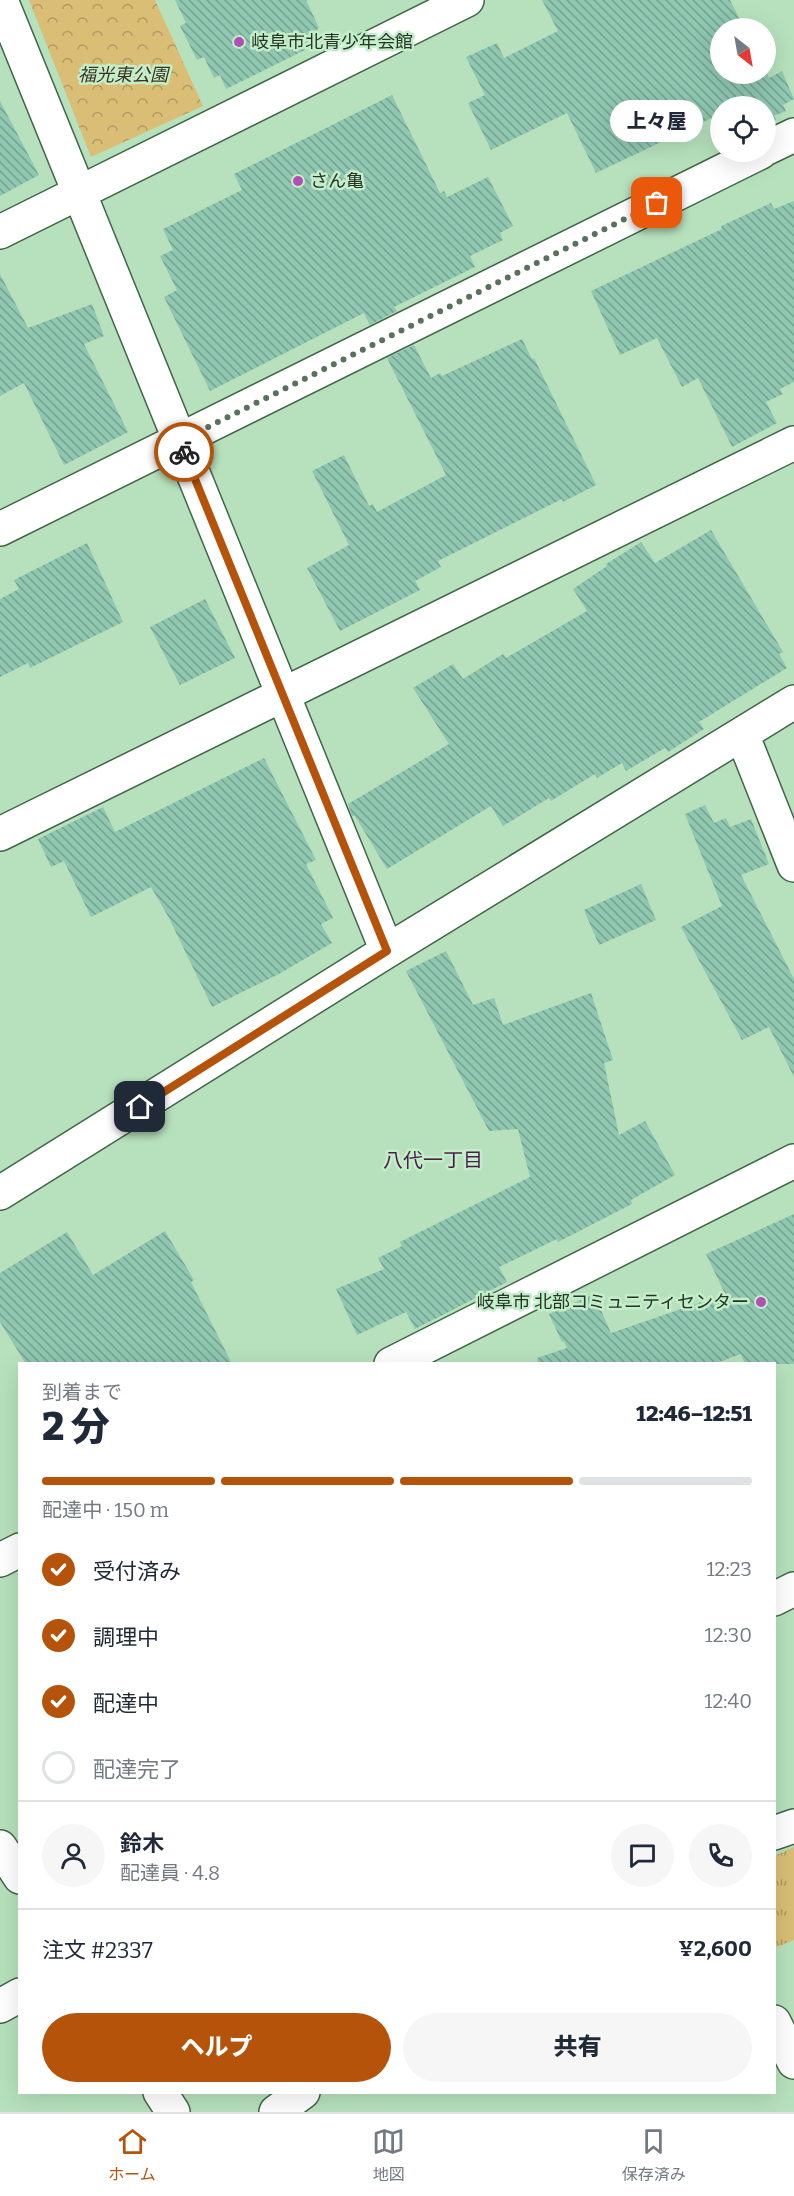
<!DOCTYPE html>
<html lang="ja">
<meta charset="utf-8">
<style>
body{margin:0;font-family:Bitter,"Noto Sans JP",serif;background:#f6f6f7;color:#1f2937;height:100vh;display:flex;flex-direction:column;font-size:22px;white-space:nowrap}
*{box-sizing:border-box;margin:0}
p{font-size:20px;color:#747a83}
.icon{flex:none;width:33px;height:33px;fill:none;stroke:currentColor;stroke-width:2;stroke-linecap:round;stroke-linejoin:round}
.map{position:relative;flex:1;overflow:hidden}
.side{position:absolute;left:18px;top:1362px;width:758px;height:732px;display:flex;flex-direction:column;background:#fff;border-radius:0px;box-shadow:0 6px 24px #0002}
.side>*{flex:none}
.needle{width:39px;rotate:149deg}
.buttons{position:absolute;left:710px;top:18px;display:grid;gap:12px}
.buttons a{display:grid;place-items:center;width:66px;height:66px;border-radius:50%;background:#fff;box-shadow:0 6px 24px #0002;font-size:30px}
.pin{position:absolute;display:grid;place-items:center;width:51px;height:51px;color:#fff;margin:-26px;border-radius:12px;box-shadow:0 3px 9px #0006}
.courier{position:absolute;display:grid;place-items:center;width:60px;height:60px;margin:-30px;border:4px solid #b45309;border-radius:50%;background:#fff;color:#222;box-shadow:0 2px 8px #0007}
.bubble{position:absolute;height:42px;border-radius:21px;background:#fff;box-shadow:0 6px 24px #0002;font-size:20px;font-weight:800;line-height:42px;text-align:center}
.overview em{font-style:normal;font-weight:800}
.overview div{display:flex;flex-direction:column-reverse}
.overview{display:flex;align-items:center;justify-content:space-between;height:102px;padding:0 24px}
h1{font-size:39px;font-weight:800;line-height:45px}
.bar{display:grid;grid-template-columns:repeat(4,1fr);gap:9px 6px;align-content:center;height:72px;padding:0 24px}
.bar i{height:8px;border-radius:4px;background:#e0e1e3}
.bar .active{background:#b45309}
.bar p{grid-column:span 4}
.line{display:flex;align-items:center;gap:15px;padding:0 24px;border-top:2px solid #e0e1e3}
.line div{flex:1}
.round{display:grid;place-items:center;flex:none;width:63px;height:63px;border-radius:32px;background:#f6f6f7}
ol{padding:0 24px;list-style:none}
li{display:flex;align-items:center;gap:18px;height:66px}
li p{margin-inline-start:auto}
li .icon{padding:6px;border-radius:50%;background:#b45309;color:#fff;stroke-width:4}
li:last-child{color:#747a83}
li i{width:33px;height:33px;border:3px solid #e0e1e3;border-radius:50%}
.primary-button{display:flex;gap:12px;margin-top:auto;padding:12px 24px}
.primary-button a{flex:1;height:69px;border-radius:36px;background:#b45309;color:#fff;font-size:24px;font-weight:800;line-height:69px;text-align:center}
.primary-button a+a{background:#f6f6f7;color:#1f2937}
.menu{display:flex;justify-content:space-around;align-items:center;height:84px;border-top:2px solid #e0e1e3;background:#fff;font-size:16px;color:#747a83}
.menu a{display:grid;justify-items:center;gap:3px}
.menu .active{color:#b45309}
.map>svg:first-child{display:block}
.grass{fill:url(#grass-tufts)}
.park{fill:url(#park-crowns)}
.building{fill:url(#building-back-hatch)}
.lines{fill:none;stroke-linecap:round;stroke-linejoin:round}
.minor-casing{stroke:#416647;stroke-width:36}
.minor{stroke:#fff;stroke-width:33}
.done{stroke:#58725c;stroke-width:6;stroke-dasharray:0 10.8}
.route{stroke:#b45309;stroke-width:8}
.poi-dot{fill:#b54eb3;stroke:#c4eec9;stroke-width:2}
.labels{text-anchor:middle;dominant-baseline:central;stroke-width:5;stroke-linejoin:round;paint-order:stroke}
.poi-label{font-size:18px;fill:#253628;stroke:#c4eec9;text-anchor:start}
.park-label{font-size:18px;font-style:italic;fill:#3b321e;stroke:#c4eec9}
.neighbourhood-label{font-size:20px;fill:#4c1b4b;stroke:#c4eec9}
</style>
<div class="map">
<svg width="794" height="2112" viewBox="0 0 794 2112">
<defs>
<pattern id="grass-tufts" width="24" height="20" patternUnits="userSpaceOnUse" patternTransform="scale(1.5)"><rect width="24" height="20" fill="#dabe76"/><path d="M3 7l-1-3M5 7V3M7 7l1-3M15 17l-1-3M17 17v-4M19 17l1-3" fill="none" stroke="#b19b61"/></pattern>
<pattern id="park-crowns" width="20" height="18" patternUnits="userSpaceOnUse" patternTransform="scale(1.5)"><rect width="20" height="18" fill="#dabe76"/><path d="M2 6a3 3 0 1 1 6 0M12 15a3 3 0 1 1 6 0" fill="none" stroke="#b19b61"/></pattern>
<pattern id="building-back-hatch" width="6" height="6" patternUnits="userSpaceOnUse" patternTransform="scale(1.5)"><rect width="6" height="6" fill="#8fc7b1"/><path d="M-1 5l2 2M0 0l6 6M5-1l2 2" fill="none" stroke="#75a290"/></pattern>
</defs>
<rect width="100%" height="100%" fill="#b7e1bc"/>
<path class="grass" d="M 794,1847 L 794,1940 L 774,1948 L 774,1856 Z"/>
<path class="park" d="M 29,0 L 155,0 L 203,106 L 91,157 Z"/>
<path class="building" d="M 175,0 L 306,0 L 319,28 L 317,29 L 323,41 L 226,89 L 220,75 L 214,78 L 204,57 L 197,60 L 180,26 L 186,23 Z
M 542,0 L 730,0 L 744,28 L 720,28 L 720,74 L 765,74 L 765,70 L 769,78 L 782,71 L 794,99 L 783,105 L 786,111 L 774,116 L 776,120 L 765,125 L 765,106 L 720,106 L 720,114 L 596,173 L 567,113 L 491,150 L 468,103 L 485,95 L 466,57 L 497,43 L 504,58 L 558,31 Z
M 392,95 L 440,193 L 444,191 L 447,197 L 488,177 L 513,226 L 500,233 L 503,240 L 470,256 L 475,267 L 394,307 L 397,311 L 370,325 L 364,313 L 210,391 L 164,297 L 177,290 L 160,256 L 173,250 L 163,229 L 242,190 L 234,174 Z
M 0,101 L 39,175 L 0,196 Z
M 794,201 L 794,382 L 780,389 L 783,394 L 766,402 L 777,423 L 732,447 L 698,378 L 682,387 L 657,338 L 620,355 L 591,291 L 722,229 L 721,226 L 771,203 L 774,209 Z
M 0,274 L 28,328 L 92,304 L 104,336 L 84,344 L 128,432 L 64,465 L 24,383 L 0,396 Z
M 522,339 L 532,359 L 534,358 L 596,485 L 563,502 L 562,499 L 438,561 L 441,567 L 415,581 L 420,590 L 340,631 L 307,568 L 349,545 L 312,471 L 344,455 L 369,506 L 373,504 L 377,512 L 446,475 L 387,358 L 414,345 L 431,378 L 440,373 L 442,376 Z
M 711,530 L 783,652 L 779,654 L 787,668 L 699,722 L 704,729 L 668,752 L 665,748 L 626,771 L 622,763 L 597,778 L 595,774 L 551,801 L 549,798 L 503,826 L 491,806 L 387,869 L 355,816 L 352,816 L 348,804 L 449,744 L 413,688 L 453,664 L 463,679 L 503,654 L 506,658 L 587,611 L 573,589 L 607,566 L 606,564 L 641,542 L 655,563 Z
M 87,543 L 123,622 L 30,668 L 28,663 L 0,677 L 0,599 L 19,589 L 14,580 Z
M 205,599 L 235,658 L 180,685 L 150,627 Z
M 264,758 L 316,860 L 306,864 L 333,918 L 321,924 L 332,943 L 279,974 L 212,1007 L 169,918 L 151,887 L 91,917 L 64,861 L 51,867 L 38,839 L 103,807 L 115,832 Z
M 705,805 L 714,823 L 726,818 L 730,827 L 751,819 L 769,864 L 741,875 L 794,979 L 794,1077 L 769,1027 L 742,1040 L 681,927 L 722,906 L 685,814 Z
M 641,884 L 656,920 L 599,945 L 584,910 Z
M 446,951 L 473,1005 L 494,998 L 503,1025 L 591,993 L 613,1060 L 604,1063 L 619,1135 L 645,1121 L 675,1175 L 631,1200 L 632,1204 L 558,1242 L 557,1239 L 499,1267 L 507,1282 L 415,1329 L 406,1312 L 357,1335 L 336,1289 L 384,1269 L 378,1258 L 402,1246 L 400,1242 L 530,1177 L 518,1129 L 489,1131 L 406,971 Z
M 794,1214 L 794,1364 L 745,1364 L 741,1354 L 714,1364 L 538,1364 L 537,1358 L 567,1348 L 564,1341 L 562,1342 L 549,1314 L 594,1294 L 611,1333 L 725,1294 L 706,1254 Z
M 165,1231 L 194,1280 L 191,1282 L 232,1364 L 26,1364 L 0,1322 L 0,1273 L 67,1232 L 93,1275 Z"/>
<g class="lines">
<defs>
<path id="minor" d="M 1,0 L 387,951
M 765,149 L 794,135
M 0,232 L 467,0
M 0,529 L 761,152
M 742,734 L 794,865
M 0,834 L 794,443
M 0,1193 L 387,951 L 794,702
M 391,1364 L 794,1161
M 0,1560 L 20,1550
M 774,1599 L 794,1589
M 774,1833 L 794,1826
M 0,1847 L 20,1877
M 0,2006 L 20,1995
M 774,2022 L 794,2062
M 160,2092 L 173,2112
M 276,2112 L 303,2092"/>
</defs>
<use href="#minor" class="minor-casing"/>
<use href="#minor" class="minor"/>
</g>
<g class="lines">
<path class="done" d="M 184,452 L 180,441 L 657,203"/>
<path class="route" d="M 140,1107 L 387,951 L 184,452"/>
</g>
<g class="poi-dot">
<circle cx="239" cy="42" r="6"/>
<circle cx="298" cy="181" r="6"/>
<circle cx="761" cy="1302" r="6"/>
</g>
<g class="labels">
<g class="poi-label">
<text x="251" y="42">岐阜市北青少年会館</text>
<text x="310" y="181">さん亀</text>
<text x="749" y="1302" text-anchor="end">岐阜市 北部コミュニティセンター</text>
</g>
<g class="park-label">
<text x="123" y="75">福光東公園</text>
</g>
<g class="neighbourhood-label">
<text x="433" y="1160">八代一丁目</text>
</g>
</g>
</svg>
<div class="buttons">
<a><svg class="needle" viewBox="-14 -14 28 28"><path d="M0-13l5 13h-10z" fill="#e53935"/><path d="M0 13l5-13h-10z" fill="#747a83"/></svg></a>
<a><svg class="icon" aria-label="locate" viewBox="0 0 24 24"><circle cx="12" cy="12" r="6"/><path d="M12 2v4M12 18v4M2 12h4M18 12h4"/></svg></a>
</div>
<div class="pin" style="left:657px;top:203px;background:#ea580c"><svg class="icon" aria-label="bag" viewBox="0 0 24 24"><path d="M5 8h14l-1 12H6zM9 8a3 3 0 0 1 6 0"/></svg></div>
<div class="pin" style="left:140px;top:1107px;background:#1f2937"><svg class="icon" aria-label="home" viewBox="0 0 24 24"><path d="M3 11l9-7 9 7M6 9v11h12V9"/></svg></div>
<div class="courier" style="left:184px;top:452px"><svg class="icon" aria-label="bike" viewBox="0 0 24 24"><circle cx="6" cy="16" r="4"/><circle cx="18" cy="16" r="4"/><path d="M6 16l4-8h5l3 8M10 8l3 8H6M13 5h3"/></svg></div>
<div class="bubble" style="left:610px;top:100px;width:93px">上々屋</div>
<section class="side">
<div class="overview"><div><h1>2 分</h1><p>到着まで</p></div><em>12:46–12:51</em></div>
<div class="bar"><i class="active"></i><i class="active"></i><i class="active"></i><i></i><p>配達中 · 150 m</p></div>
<ol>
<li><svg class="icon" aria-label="check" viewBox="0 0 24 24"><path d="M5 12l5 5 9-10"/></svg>受付済み<p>12:23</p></li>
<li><svg class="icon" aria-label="check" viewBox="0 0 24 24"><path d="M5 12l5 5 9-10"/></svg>調理中<p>12:30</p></li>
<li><svg class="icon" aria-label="check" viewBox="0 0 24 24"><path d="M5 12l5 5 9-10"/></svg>配達中<p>12:40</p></li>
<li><i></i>配達完了</li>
</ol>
<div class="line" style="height:108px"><a class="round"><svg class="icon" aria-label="person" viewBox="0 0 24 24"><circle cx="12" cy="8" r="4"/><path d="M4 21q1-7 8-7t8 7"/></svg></a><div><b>鈴木</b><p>配達員 · 4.8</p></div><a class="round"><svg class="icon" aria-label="chat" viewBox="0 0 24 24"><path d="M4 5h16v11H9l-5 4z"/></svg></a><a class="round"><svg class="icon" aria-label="phone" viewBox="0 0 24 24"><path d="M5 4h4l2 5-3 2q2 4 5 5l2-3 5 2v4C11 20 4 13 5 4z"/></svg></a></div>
<div class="line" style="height:78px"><div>注文 #2337</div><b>¥2,600</b></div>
<div class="primary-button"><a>ヘルプ</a><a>共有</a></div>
</section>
</div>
<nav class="menu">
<a class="active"><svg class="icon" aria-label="home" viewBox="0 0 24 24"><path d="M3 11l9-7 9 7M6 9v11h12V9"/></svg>ホーム</a>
<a><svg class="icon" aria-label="map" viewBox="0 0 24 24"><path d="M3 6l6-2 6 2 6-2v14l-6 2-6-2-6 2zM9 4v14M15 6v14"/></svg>地図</a>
<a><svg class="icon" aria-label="saved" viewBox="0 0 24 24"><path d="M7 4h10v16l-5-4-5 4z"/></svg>保存済み</a>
</nav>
